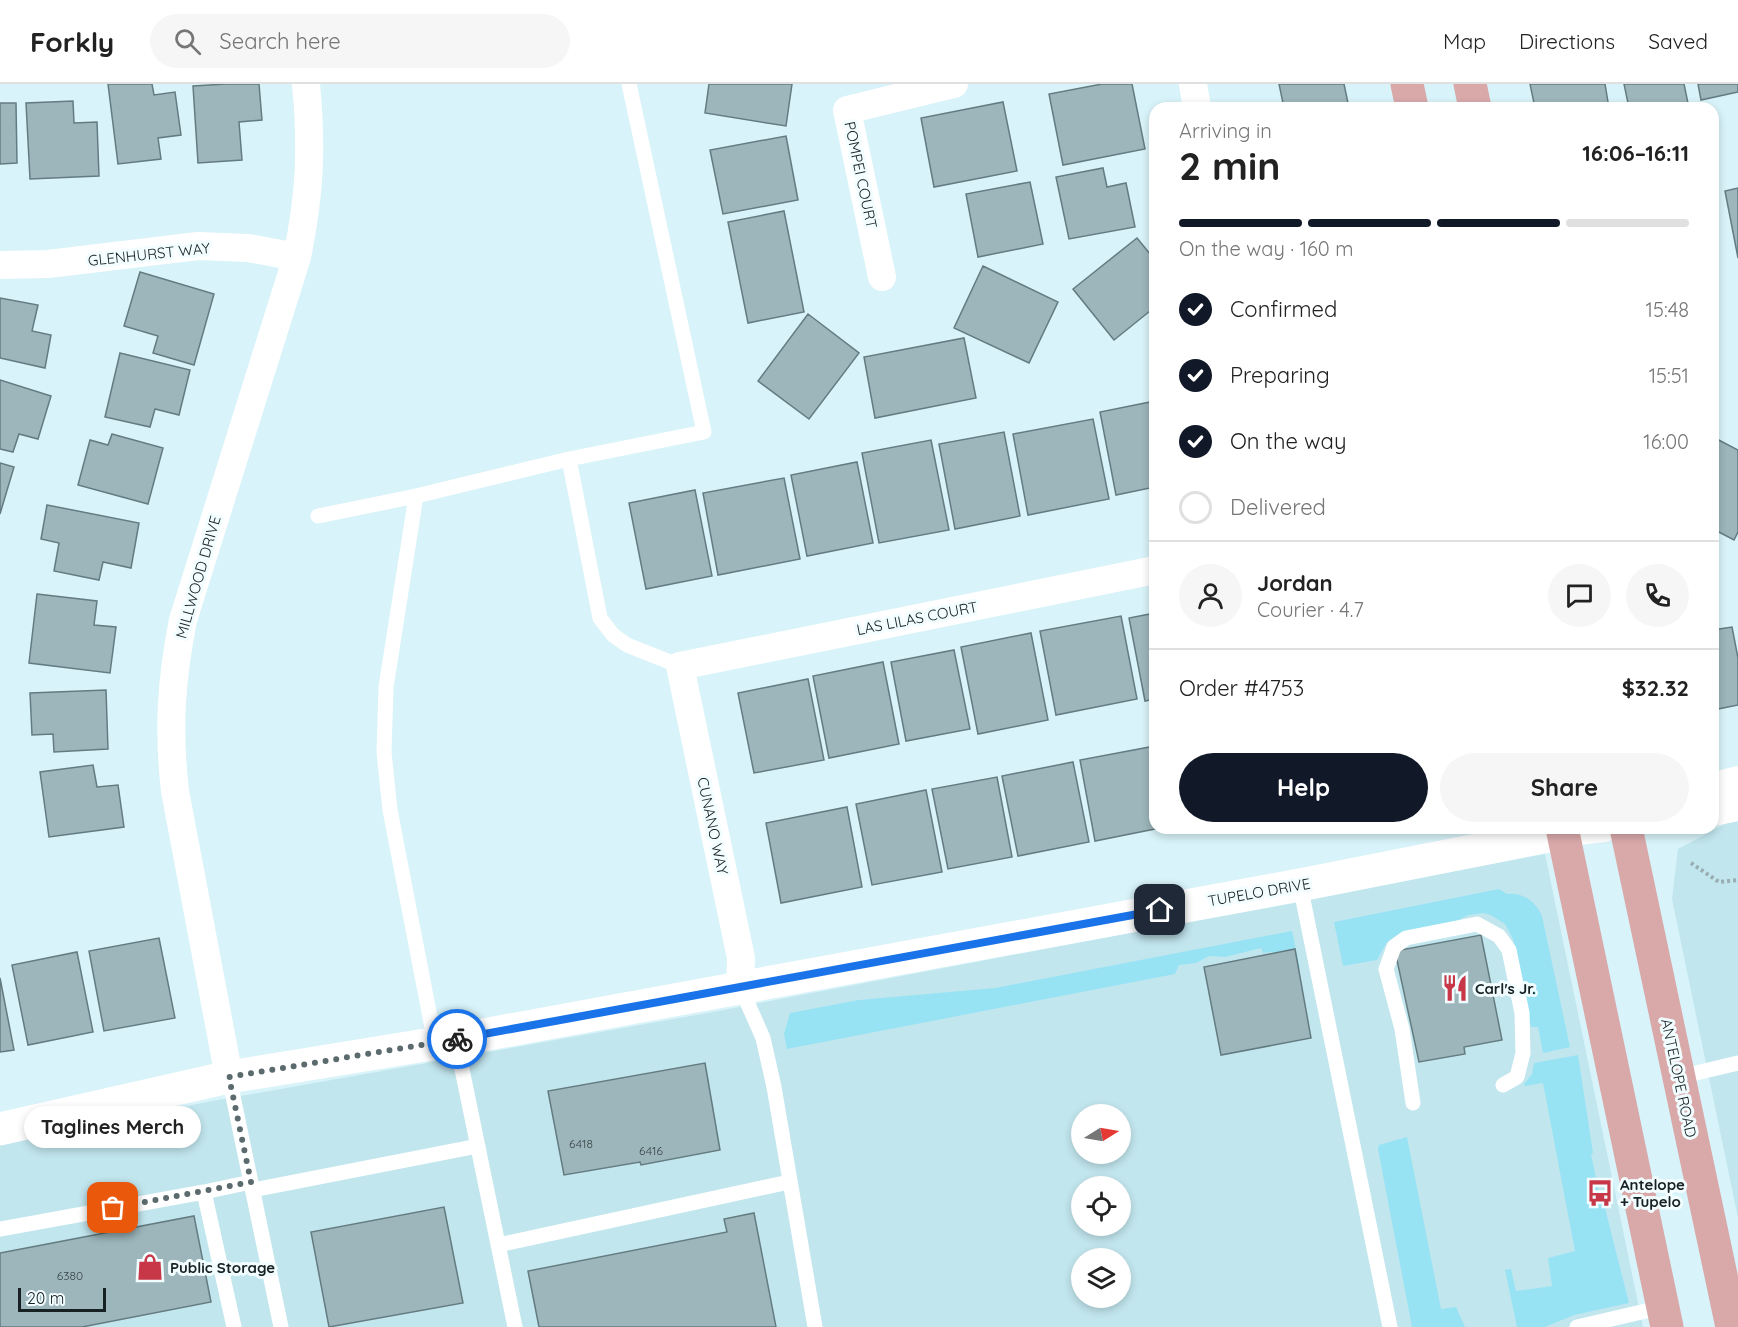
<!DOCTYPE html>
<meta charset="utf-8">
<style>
body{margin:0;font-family:Quicksand,sans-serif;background:#f6f6f6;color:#222;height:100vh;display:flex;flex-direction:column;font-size:22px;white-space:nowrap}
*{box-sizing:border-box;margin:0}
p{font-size:20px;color:#767676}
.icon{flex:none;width:33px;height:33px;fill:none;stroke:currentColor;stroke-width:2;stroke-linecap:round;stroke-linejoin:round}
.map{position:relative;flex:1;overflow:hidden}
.side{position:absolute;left:1149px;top:18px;width:570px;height:732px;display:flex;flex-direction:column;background:#fff;border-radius:18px;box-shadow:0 3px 9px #0003}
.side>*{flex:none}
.needle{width:39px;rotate:79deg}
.tools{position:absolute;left:1071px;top:1020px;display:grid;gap:12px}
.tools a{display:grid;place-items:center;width:60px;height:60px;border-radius:50%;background:#fff;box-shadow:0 3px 9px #0003;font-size:30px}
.scale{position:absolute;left:18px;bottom:15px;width:88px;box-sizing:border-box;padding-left:6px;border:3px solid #172022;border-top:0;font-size:16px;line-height:21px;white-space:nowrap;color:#172022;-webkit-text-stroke:4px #f2fdff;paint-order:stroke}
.pin{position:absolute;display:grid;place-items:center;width:51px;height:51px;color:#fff;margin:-26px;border-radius:12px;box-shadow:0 3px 9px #0006}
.courier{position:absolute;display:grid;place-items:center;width:60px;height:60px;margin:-30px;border:4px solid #1a73e8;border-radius:50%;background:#fff;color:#222;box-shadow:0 2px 8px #0007}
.bubble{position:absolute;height:42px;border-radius:21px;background:#fff;box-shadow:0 3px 9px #0003;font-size:20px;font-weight:700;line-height:42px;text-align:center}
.headline em{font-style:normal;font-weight:700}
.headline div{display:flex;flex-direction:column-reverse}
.headline{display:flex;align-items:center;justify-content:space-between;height:102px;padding:0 30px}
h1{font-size:39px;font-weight:700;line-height:45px}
.bar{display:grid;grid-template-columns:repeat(4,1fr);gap:9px 6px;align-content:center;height:72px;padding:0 30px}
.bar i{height:8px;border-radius:4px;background:#e0e0e0}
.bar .selected{background:#111827}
.bar p{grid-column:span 4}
.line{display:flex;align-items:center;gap:15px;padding:0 30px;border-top:2px solid #e0e0e0}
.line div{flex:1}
.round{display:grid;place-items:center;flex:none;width:63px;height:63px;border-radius:32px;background:#f6f6f6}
ol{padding:0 30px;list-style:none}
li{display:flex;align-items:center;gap:18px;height:66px}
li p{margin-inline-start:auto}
li .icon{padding:6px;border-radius:50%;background:#111827;color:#fff;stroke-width:4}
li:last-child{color:#767676}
li i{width:33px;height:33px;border:3px solid #e0e0e0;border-radius:50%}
.button{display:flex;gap:12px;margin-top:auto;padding:12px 30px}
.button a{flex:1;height:69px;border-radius:36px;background:#111827;color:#fff;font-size:24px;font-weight:700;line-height:69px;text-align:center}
.button a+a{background:#f6f6f6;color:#222}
header{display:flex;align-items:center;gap:36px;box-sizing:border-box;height:84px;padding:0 30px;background:#fff;border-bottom:2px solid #e0e0e0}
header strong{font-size:28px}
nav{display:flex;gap:33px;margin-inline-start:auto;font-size:21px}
.search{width:420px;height:54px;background:#f6f6f6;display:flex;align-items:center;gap:15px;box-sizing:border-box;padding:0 21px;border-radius:33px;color:#767676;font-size:22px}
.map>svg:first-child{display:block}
.built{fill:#c2e6ee;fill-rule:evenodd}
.green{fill:#97e3f4}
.building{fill:#9cb6bb;stroke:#647c81;stroke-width:1.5}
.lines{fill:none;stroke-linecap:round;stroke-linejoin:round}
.path{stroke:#99aeb3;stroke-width:4;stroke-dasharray:3 3;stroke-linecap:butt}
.service{stroke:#fff;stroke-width:15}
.minor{stroke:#fff;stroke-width:28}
.tertiary{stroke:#fff;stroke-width:33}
.primary{stroke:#d9a9aa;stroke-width:33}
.done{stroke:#5b6a6d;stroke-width:6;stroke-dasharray:0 10.8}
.route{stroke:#1a73e8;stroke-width:8}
.labels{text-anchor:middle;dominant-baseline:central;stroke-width:6;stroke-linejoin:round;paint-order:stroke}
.number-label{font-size:12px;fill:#384648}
.street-label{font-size:15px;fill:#172022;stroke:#f2fdff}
.poi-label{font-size:15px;font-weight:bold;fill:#172022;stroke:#f2fdff;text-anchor:start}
</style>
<header>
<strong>Forkly</strong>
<div class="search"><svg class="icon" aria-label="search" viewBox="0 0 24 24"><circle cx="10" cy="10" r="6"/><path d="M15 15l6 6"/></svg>Search here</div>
<nav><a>Map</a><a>Directions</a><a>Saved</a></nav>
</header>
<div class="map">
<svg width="1738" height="1243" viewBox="0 0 1738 1243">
<rect width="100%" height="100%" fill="#d8f3f9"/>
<path class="built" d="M 1738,733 L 1738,1134 L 1672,815 L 1678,765 Z
M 1545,770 L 1643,1243 L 0,1243 L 0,1060 L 207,1018 L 702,930 ZM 1082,1030 L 1120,1030 L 1120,1070 L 1082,1070 ZM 1082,1102 L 1120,1102 L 1120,1142 L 1082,1142 ZM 1082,1174 L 1120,1174 L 1120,1214 L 1082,1214 Z"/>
<path class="green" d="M 1499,805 L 1507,810 C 1523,808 1536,818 1542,832 L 1570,963 L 1543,969 L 1538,943 L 1531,943 L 1513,855 L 1505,840 L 1491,831 L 1483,829 L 1468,831 L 1453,839 L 1397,851 L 1387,858 L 1377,876 L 1343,882 L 1334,838 Z
M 1292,847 L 1300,885 L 1271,868 L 1263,869 L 1261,864 L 1225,873 L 1209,872 L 1196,879 L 1179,881 L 1175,890 L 787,965 L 784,950 L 790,929 L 859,916 L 995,904 Z
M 1578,971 L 1593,1069 L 1591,1070 L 1602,1124 L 1605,1124 L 1629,1219 L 1574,1231 L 1545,1243 L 1517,1243 L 1505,1186 L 1511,1185 L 1516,1207 L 1552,1202 L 1548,1174 L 1575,1167 L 1543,999 L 1525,1002 L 1524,1000 L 1532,990 L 1534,979 Z
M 1407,1053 L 1441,1225 L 1456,1223 L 1465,1243 L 1412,1243 L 1378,1065 L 1379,1061 Z"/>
<path class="building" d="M 108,0 L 152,0 L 154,11 L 175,8 L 181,51 L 158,54 L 161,75 L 118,80 Z
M 226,0 L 259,0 L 262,36 L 239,38 L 242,76 L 198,79 L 193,2 Z
M 709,0 L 792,0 L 786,42 L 705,29 Z
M 1102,0 L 1132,0 L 1145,65 L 1063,81 L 1049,10 Z
M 1279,0 L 1344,0 L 1348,19 L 1322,24 L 1284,24 Z
M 1530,0 L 1605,0 L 1609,24 L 1535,24 Z
M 1624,0 L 1684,0 L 1689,24 L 1629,24 Z
M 1698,0 L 1738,0 L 1738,8 L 1701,16 Z
M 73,17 L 74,39 L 97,38 L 99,92 L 30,95 L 26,19 Z
M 1003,18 L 1017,87 L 934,103 L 921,34 Z
M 0,19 L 16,19 L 17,79 L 0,80 Z
M 786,52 L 798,116 L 723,130 L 710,66 Z
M 1103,84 L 1107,103 L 1126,99 L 1135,143 L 1069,155 L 1056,93 Z
M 1030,98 L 1043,160 L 978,173 L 966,110 Z
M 1738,104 L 1738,174 L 1725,107 Z
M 784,127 L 804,228 L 748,239 L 728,138 Z
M 1137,154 L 1155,176 L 1155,223 L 1114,256 L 1073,205 Z
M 983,182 L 1058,218 L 1029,279 L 954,244 Z
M 140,188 L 214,210 L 194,281 L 153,269 L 158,252 L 124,242 Z
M 0,214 L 38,221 L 32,247 L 51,251 L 45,284 L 0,274 Z
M 808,230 L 859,269 L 809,335 L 758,297 Z
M 964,254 L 976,314 L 875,334 L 864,273 Z
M 120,269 L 190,286 L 179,331 L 155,325 L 150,343 L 105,333 Z
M 0,296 L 51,312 L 38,355 L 19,350 L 13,368 L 0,365 Z
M 1155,317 L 1155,403 L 1116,411 L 1100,328 Z
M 1093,335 L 1109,415 L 1028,431 L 1013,350 Z
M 1004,348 L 1020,432 L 955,445 L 939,360 Z
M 112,350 L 163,364 L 148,420 L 78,401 L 90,356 L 108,361 Z
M 1713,353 L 1738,366 L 1738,448 L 1734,456 L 1713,445 Z
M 931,356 L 949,446 L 879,459 L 862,369 Z
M 857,378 L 873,459 L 807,472 L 791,391 Z
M 0,379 L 14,383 L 0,430 Z
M 784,394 L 800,475 L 718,491 L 703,409 Z
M 695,406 L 712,492 L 646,505 L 629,419 Z
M 47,421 L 139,439 L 131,484 L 103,478 L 99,496 L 54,487 L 59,459 L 41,455 Z
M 37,510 L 97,517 L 94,541 L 116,543 L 110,589 L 29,579 Z
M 1155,529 L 1155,615 L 1145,617 L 1129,534 Z
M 1121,532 L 1137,615 L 1056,631 L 1040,547 Z
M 1732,543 L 1738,574 L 1738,621 L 1713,626 L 1713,546 Z
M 1031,549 L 1048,636 L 978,650 L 961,563 Z
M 954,566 L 970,645 L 906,657 L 891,578 Z
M 883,578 L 899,660 L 829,674 L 813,592 Z
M 808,595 L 824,676 L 754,689 L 738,609 Z
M 106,606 L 108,665 L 54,668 L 53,650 L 32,651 L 30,609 Z
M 1155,662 L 1155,744 L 1160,744 L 1095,757 L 1080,676 Z
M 1073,678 L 1089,758 L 1018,772 L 1002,692 Z
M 93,681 L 97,703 L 118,701 L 124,743 L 49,753 L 40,688 Z
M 997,693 L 1012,773 L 948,785 L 932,705 Z
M 926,706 L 942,788 L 872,801 L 856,720 Z
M 847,723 L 862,803 L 781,819 L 766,739 Z
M 1481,851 L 1502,956 L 1464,963 L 1465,970 L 1419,978 L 1395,867 Z
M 159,854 L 175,934 L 104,947 L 89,867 Z
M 1295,865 L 1311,954 L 1221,971 L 1204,883 Z
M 77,868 L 93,948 L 28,961 L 12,881 Z
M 0,894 L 14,966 L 0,968 Z
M 705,979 L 720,1066 L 641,1081 L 640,1078 L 564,1091 L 548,1007 Z
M 444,1123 L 463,1219 L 329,1243 L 311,1148 Z
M 754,1129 L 776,1243 L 539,1243 L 528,1187 L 727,1148 L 724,1135 Z
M 194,1132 L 211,1218 L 82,1243 L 0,1243 L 0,1169 Z"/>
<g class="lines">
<path class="path" d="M 1691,779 L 1719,798 L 1738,796"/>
<path class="service" d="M 569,375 L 600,534 L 613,551 L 627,561 L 680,582
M 416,412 L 386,603 L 384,668 L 390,726 L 435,959
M 318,432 L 416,412 L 569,375 L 704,348 L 629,0
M 1300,801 L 1390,1243
M 740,902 L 763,954 L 774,1003 L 815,1243
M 456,956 L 515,1243
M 229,993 L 281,1243
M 1679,993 L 1738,979
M 1413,1019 L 1402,945 L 1386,885 L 1394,863 L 1406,854 L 1477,840 L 1499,852 L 1509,866 L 1522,929 L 1523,969 L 1517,993 L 1503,1001
M 253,1106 L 478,1062
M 204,1108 L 251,1098
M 0,1145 L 204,1108 L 234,1243
M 498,1161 L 789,1098
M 1577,1243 L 1663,1223"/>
<path class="minor" d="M 1193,0 L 1197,24
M 0,181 L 48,180 L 198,162 L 248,164 L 297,173
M 882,193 L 847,26 L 954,0
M 1713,702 L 1738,696
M 1713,728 L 1738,723
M 1563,749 L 1604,744
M 740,902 L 741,874 L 680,582 L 1155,486
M 229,993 L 175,707 C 168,645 171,597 183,536 L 297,173 C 310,110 312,64 306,0"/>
<path class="tertiary" d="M 0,1045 L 229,993 L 456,956 L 1300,801 L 1563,749"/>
<path class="primary" d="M 1407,0 L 1412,24
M 1470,0 L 1475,24
M 1562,744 L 1667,1243
M 1626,744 L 1732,1243"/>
</g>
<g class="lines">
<path class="done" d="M 113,1124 L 251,1098 L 229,993 L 457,955"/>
<path class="route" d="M 457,955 L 1160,826"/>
</g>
<defs>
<symbol id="restaurant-bare" viewBox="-9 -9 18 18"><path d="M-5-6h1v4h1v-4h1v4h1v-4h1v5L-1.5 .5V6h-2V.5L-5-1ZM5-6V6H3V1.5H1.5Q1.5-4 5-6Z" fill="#c73748" stroke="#f2fdff" stroke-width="2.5" paint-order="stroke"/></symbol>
<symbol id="bus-bare" viewBox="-9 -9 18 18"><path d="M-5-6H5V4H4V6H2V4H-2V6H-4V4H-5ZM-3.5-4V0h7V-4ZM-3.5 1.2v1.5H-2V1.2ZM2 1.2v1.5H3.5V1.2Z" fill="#c73748" stroke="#f2fdff" stroke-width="2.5" paint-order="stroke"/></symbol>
<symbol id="shop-bare" viewBox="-9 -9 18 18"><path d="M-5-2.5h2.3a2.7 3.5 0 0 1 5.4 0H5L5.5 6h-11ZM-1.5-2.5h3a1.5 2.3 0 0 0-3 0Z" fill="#c73748" stroke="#f2fdff" stroke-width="2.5" paint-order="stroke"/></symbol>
</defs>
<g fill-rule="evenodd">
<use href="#restaurant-bare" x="1436" y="885" width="38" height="38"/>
<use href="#bus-bare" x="1581" y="1090" width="38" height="38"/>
<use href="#shop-bare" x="131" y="1164" width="38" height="38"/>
</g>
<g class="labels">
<g class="number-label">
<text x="581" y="1059">6418</text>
<text x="651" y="1066">6416</text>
<text x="70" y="1191">6380</text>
</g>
<g class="street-label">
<text transform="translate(861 91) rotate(78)">POMPEI COURT</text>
<text transform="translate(149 170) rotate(-6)">GLENHURST WAY</text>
<text transform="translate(198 493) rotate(-74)">MILLWOOD DRIVE</text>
<text transform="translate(917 534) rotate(-11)">LAS LILAS COURT</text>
<text transform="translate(713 742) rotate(78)">CUNANO WAY</text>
<text transform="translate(1259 808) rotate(-10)">TUPELO DRIVE</text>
<text transform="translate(1679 994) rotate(78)">ANTELOPE ROAD</text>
</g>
<g class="poi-label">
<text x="1475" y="904">Carl's Jr.</text>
<text x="1620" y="1100">Antelope<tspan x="1620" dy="17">+ Tupelo</tspan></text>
<text x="170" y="1183">Public Storage</text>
</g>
</g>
</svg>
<div class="tools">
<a><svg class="needle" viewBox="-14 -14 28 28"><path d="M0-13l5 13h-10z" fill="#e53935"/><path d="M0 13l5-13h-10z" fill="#767676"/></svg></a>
<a><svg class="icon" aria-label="locate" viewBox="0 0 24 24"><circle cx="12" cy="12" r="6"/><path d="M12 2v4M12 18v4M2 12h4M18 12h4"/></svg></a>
<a><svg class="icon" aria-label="layers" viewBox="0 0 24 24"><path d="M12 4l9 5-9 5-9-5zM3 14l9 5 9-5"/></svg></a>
</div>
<div class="scale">20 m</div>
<div class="pin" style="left:113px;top:1124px;background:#ea580c"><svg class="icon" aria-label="bag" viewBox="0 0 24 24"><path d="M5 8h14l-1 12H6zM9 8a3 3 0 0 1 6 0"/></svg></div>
<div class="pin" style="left:1160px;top:826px;background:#1f2937"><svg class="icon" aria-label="home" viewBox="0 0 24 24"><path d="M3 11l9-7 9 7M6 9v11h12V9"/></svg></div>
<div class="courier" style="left:457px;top:955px"><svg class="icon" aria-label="bike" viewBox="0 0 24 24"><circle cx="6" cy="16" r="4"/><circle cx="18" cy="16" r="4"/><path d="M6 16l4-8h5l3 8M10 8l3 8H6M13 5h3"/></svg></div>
<div class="bubble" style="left:24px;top:1022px;width:177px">Taglines Merch</div>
<section class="side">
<div class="headline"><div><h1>2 min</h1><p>Arriving in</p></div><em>16:06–16:11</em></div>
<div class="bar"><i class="selected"></i><i class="selected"></i><i class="selected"></i><i></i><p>On the way · 160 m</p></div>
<ol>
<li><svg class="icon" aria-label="check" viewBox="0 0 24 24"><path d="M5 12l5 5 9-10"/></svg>Confirmed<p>15:48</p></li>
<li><svg class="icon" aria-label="check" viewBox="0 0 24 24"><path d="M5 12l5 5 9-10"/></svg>Preparing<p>15:51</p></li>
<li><svg class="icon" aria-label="check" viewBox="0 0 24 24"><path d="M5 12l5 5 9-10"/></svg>On the way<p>16:00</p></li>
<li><i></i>Delivered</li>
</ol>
<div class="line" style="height:108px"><a class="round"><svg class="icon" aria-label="person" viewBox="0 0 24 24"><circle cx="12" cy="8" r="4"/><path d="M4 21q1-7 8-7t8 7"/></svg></a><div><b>Jordan</b><p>Courier · 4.7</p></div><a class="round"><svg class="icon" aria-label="chat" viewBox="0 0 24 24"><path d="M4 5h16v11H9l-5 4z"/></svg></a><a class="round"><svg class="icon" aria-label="phone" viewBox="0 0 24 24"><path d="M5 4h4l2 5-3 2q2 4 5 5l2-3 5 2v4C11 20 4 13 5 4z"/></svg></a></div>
<div class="line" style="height:78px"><div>Order #4753</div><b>$32.32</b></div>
<div class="button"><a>Help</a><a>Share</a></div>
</section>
</div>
